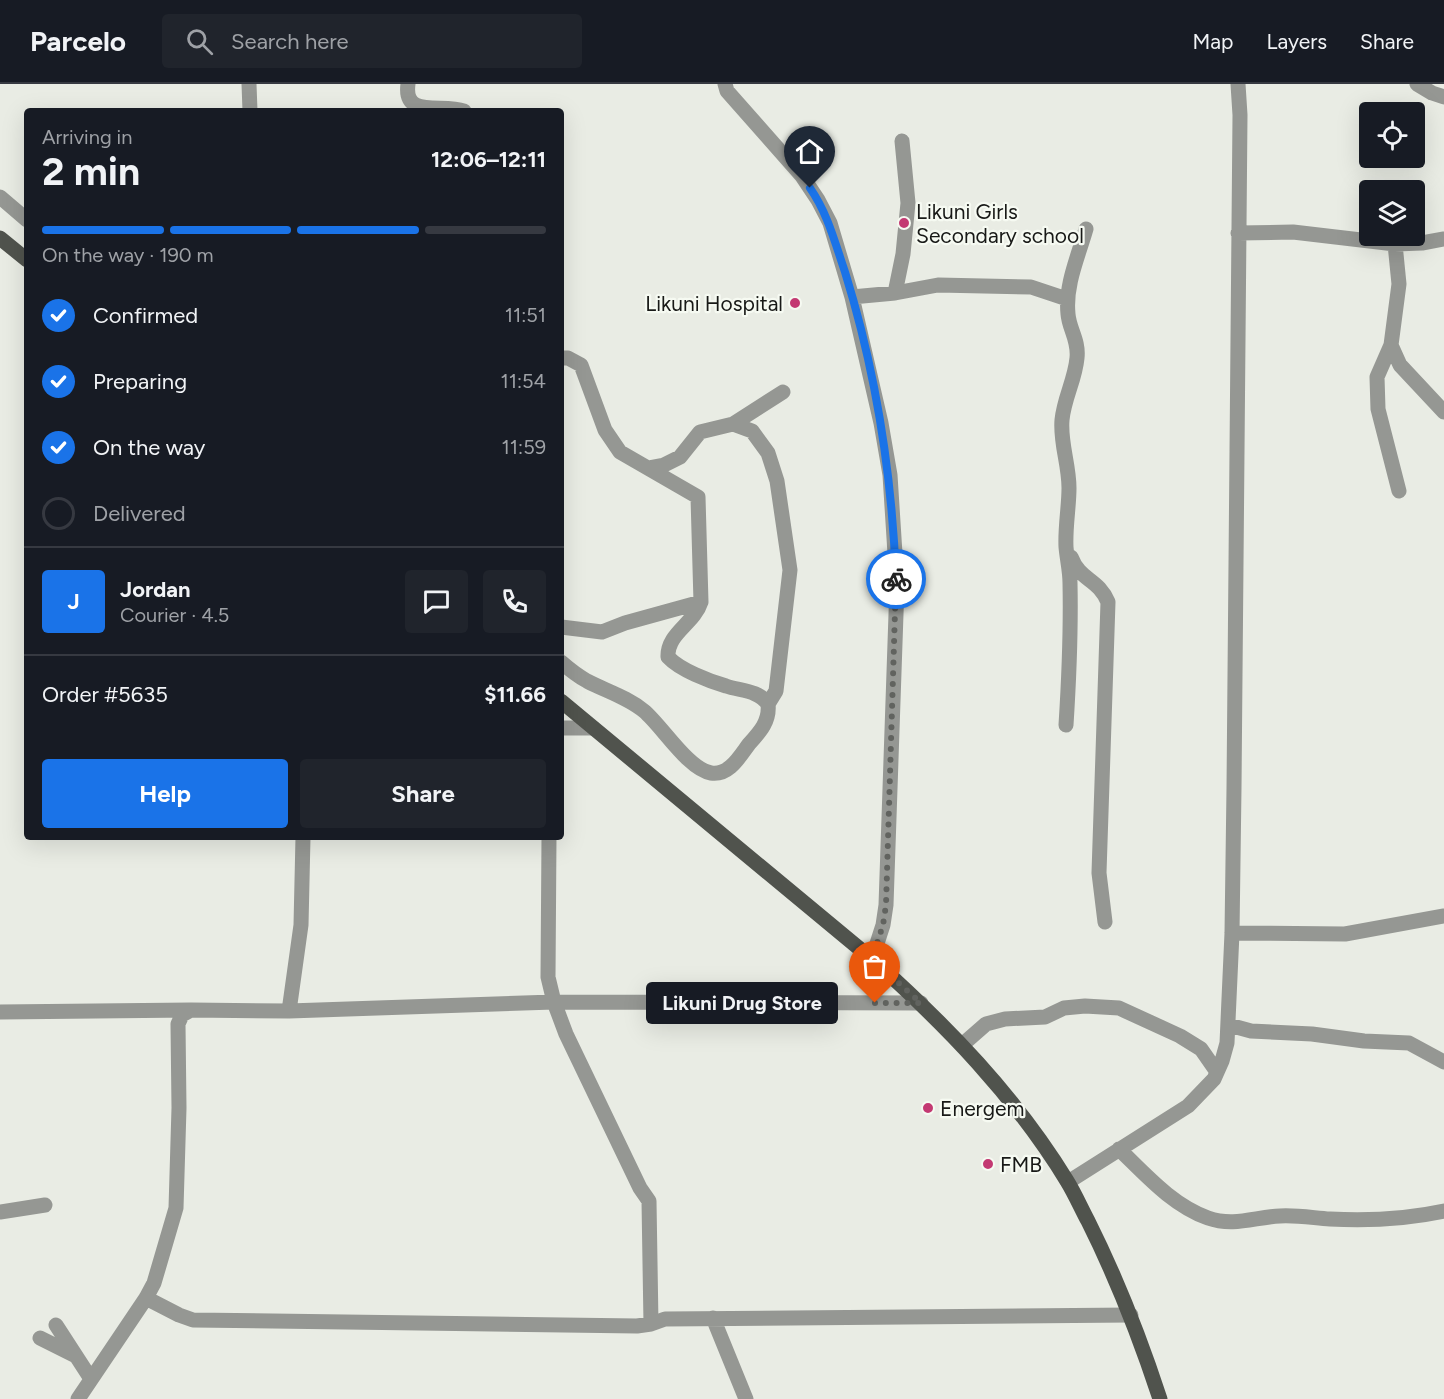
<!DOCTYPE html>
<meta charset="utf-8">
<style>
body{margin:0;font-family:Figtree,sans-serif;background:#20242c;color:#f1f3f6;height:100vh;display:flex;flex-direction:column;font-size:22px;white-space:nowrap}
*{box-sizing:border-box;margin:0}
p{font-size:20px;color:#9ea1a6}
.icon{flex:none;width:33px;height:33px;fill:none;stroke:currentColor;stroke-width:2;stroke-linecap:round;stroke-linejoin:round}
.map{position:relative;flex:1;overflow:hidden}
.side{position:absolute;left:24px;top:24px;width:540px;height:732px;display:flex;flex-direction:column;background:#171b24;border-radius:6px;box-shadow:0 6px 24px #0002}
.side>*{flex:none}
.tools{position:absolute;left:1359px;top:18px;display:grid;gap:12px}
.tools a{display:grid;place-items:center;width:66px;height:66px;border-radius:6px;background:#171b24;box-shadow:0 6px 24px #0002;font-size:30px}
.pin{position:absolute;display:grid;place-items:center;width:51px;height:51px;color:#fff;margin:-62px -26px;border-radius:50% 50% 50% 0;rotate:-45deg;box-shadow:0 0 6px #0007}
.pin .icon{rotate:45deg}
.courier{position:absolute;display:grid;place-items:center;width:60px;height:60px;margin:-30px;border:4px solid #1a73e8;border-radius:50%;background:#fff;color:#222;box-shadow:0 2px 8px #0007}
.bubble{position:absolute;height:42px;border-radius:6px;background:#171b24;box-shadow:0 6px 24px #0002;font-size:20px;font-weight:700;line-height:42px;text-align:center}
.summary em{font-style:normal;font-weight:700}
.summary div{display:flex;flex-direction:column-reverse}
.summary{display:flex;align-items:center;justify-content:space-between;height:102px;padding:0 18px}
h1{font-size:39px;font-weight:700;line-height:45px}
.bar{display:grid;grid-template-columns:repeat(4,1fr);gap:9px 6px;align-content:center;height:72px;padding:0 18px}
.bar i{height:8px;border-radius:4px;background:#363941}
.bar .on{background:#1a73e8}
.bar p{grid-column:span 4}
.line{display:flex;align-items:center;gap:15px;padding:0 18px;border-top:2px solid #363941}
.line div{flex:1}
.round{display:grid;place-items:center;flex:none;width:63px;height:63px;border-radius:6px;background:#20242c}
ol{padding:0 18px;list-style:none}
li{display:flex;align-items:center;gap:18px;height:66px}
li p{margin-inline-start:auto}
li .icon{padding:6px;border-radius:50%;background:#1a73e8;color:#fff;stroke-width:4}
li:last-child{color:#9ea1a6}
li i{width:33px;height:33px;border:3px solid #363941;border-radius:50%}
.cta{display:flex;gap:12px;margin-top:auto;padding:12px 18px}
.cta a{flex:1;height:69px;border-radius:6px;background:#1a73e8;color:#fff;font-size:24px;font-weight:700;line-height:69px;text-align:center}
.cta a+a{background:#20242c;color:#f1f3f6}
header{display:flex;align-items:center;gap:36px;box-sizing:border-box;height:84px;padding:0 30px;background:#171b24;border-bottom:2px solid #363941}
header strong{font-size:28px}
nav{display:flex;gap:33px;margin-inline-start:auto;font-size:21px}
.search{width:420px;height:54px;background:#20242c;display:flex;align-items:center;gap:15px;box-sizing:border-box;padding:0 21px;border-radius:6px;color:#9ea1a6;font-size:22px}
.map>svg:first-child{display:block}
.lines{fill:none;stroke-linecap:round;stroke-linejoin:round}
.minor{stroke:#959793;stroke-width:15}
.major{stroke:#50534d;stroke-width:15}
.done{stroke:#61635f;stroke-width:6;stroke-dasharray:0 10.8}
.route{stroke:#1a73e8;stroke-width:8}
.poi-dot{fill:#c33972;stroke:#f6faf2;stroke-width:2}
.labels{text-anchor:middle;dominant-baseline:central;stroke-width:4.5;stroke-linejoin:round;paint-order:stroke}
.poi-label{font-size:21px;fill:#181917;stroke:#f6faf2;text-anchor:start}
</style>
<header>
<strong>Parcelo</strong>
<div class="search"><svg class="icon" aria-label="search" viewBox="0 0 24 24"><circle cx="10" cy="10" r="6"/><path d="M15 15l6 6"/></svg>Search here</div>
<nav><a>Map</a><a>Layers</a><a>Share</a></nav>
</header>
<div class="map">
<svg width="1444" height="1315" viewBox="0 0 1444 1315">
<rect width="100%" height="100%" fill="#e9ece4"/>
<g class="lines">
<path class="minor" d="M 249,0 L 250,27
M 408,0 C 403,35 442,19 464,27
M 725,0 L 727,7 L 802,92 L 818,116 L 830,139 L 852,213 L 881,339 L 890,391 L 897,501 L 886,821 L 883,841 L 872,875
M 1417,0 L 1432,9 L 1444,13
M 0,113 L 27,136
M 1238,149 L 1293,148 L 1395,160 L 1422,159 L 1444,155
M 1395,160 L 1399,200 L 1391,261 L 1377,293 L 1378,325 L 1399,407
M 895,209 L 903,170 L 908,119 L 902,57
M 852,213 L 895,209 L 938,201 L 1031,203 L 1067,215
M 1391,261 L 1400,281 L 1444,328
M 561,274 L 568,274 L 581,281 L 605,346 L 620,368 L 698,413 L 701,518 C 694,540 667,549 668,573 C 680,586 709,597 726,602 C 741,607 758,606 768,620 C 770,637 760,648 749,660 C 740,672 729,692 711,689 C 688,685 662,642 644,627 C 627,613 606,607 587,597 C 578,592 569,585 561,578
M 733,340 L 752,347 L 768,369 L 777,397 L 790,486 L 776,607 L 768,620
M 648,384 L 664,381 L 680,373 L 700,348 L 733,340 L 783,308
M 1071,473 C 1080,497 1098,494 1108,518 L 1099,789 L 1105,838
M 561,543 L 602,548 L 625,539 L 701,518
M 1066,641 C 1069,594 1071,547 1070,499 C 1070,487 1067,475 1066,463 C 1065,443 1069,423 1069,404 C 1069,380 1060,359 1062,336 C 1064,314 1075,296 1077,274 C 1079,256 1069,245 1068,230 C 1065,201 1078,173 1086,145
M 561,644 L 593,644
M 549,753 L 548,893 L 554,918 L 566,950 L 640,1104 L 649,1117 L 651,1240
M 1232,849 L 1345,850 L 1444,832
M 289,927 L 301,841 L 303,753
M 0,928 L 191,926
M 1229,941 L 1251,947 L 1312,950 L 1364,957 L 1409,959 L 1444,978
M 962,961 L 986,940 L 1005,935 L 1045,933 L 1064,924 L 1085,922 L 1119,924 L 1180,952 L 1201,965 L 1217,988
M 1119,1065 C 1146,1091 1172,1121 1208,1134 C 1234,1143 1255,1133 1280,1132 C 1297,1131 1314,1134 1330,1135 C 1368,1137 1407,1135 1444,1127
M 1068,1098 L 1188,1022 L 1214,995 L 1222,977 L 1227,959 L 1232,849 L 1234,704 L 1240,31 L 1238,0
M 0,1128 L 45,1121
M 146,1214 L 179,1231 L 193,1236 L 637,1242 L 651,1240 L 665,1235 L 1131,1231
M 713,1234 L 746,1315
M 56,1241 L 91,1295
M 40,1254 L 76,1272
M 78,1315 L 146,1214 L 154,1199 L 176,1124 L 179,1024 L 178,940 L 182,931 L 191,926 L 289,927 L 554,918 L 921,919"/>
<path class="major" d="M 0,154 L 27,176
M 561,617 L 872,875 C 946,941 1015,1012 1067,1097 C 1075,1110 1081,1124 1088,1137 C 1117,1195 1140,1254 1160,1315"/>
</g>
<g class="lines">
<path class="done" d="M 875,919 L 921,919 L 872,875 L 883,841 L 886,821 L 896,495"/>
<path class="route" d="M 810,104 C 828,130 835,159 845,188 C 876,288 892,391 896,495"/>
</g>
<g class="poi-dot">
<circle cx="904" cy="139" r="6"/>
<circle cx="795" cy="219" r="6"/>
<circle cx="928" cy="1024" r="6"/>
<circle cx="988" cy="1080" r="6"/>
</g>
<g class="labels">
<g class="poi-label">
<text x="916" y="127">Likuni Girls<tspan x="916" dy="24">Secondary school</tspan></text>
<text x="783" y="219" text-anchor="end">Likuni Hospital</text>
<text x="940" y="1024">Energem</text>
<text x="1000" y="1080">FMB</text>
</g>
</g>
</svg>
<div class="tools">
<a><svg class="icon" aria-label="locate" viewBox="0 0 24 24"><circle cx="12" cy="12" r="6"/><path d="M12 2v4M12 18v4M2 12h4M18 12h4"/></svg></a>
<a><svg class="icon" aria-label="layers" viewBox="0 0 24 24"><path d="M12 4l9 5-9 5-9-5zM3 14l9 5 9-5"/></svg></a>
</div>
<div class="pin" style="left:875px;top:919px;background:#ea580c"><svg class="icon" aria-label="bag" viewBox="0 0 24 24"><path d="M5 8h14l-1 12H6zM9 8a3 3 0 0 1 6 0"/></svg></div>
<div class="pin" style="left:810px;top:104px;background:#1f2937"><svg class="icon" aria-label="home" viewBox="0 0 24 24"><path d="M3 11l9-7 9 7M6 9v11h12V9"/></svg></div>
<div class="courier" style="left:896px;top:495px"><svg class="icon" aria-label="bike" viewBox="0 0 24 24"><circle cx="6" cy="16" r="4"/><circle cx="18" cy="16" r="4"/><path d="M6 16l4-8h5l3 8M10 8l3 8H6M13 5h3"/></svg></div>
<div class="bubble" style="left:646px;top:898px;width:192px">Likuni Drug Store</div>
<section class="side">
<div class="summary"><div><h1>2 min</h1><p>Arriving in</p></div><em>12:06–12:11</em></div>
<div class="bar"><i class="on"></i><i class="on"></i><i class="on"></i><i></i><p>On the way · 190 m</p></div>
<ol>
<li><svg class="icon" aria-label="check" viewBox="0 0 24 24"><path d="M5 12l5 5 9-10"/></svg>Confirmed<p>11:51</p></li>
<li><svg class="icon" aria-label="check" viewBox="0 0 24 24"><path d="M5 12l5 5 9-10"/></svg>Preparing<p>11:54</p></li>
<li><svg class="icon" aria-label="check" viewBox="0 0 24 24"><path d="M5 12l5 5 9-10"/></svg>On the way<p>11:59</p></li>
<li><i></i>Delivered</li>
</ol>
<div class="line" style="height:108px"><b class="round" style="background:#1a73e8;color:#fff">J</b><div><b>Jordan</b><p>Courier · 4.5</p></div><a class="round"><svg class="icon" aria-label="chat" viewBox="0 0 24 24"><path d="M4 5h16v11H9l-5 4z"/></svg></a><a class="round"><svg class="icon" aria-label="phone" viewBox="0 0 24 24"><path d="M5 4h4l2 5-3 2q2 4 5 5l2-3 5 2v4C11 20 4 13 5 4z"/></svg></a></div>
<div class="line" style="height:78px"><div>Order #5635</div><b>$11.66</b></div>
<div class="cta"><a>Help</a><a>Share</a></div>
</section>
</div>
